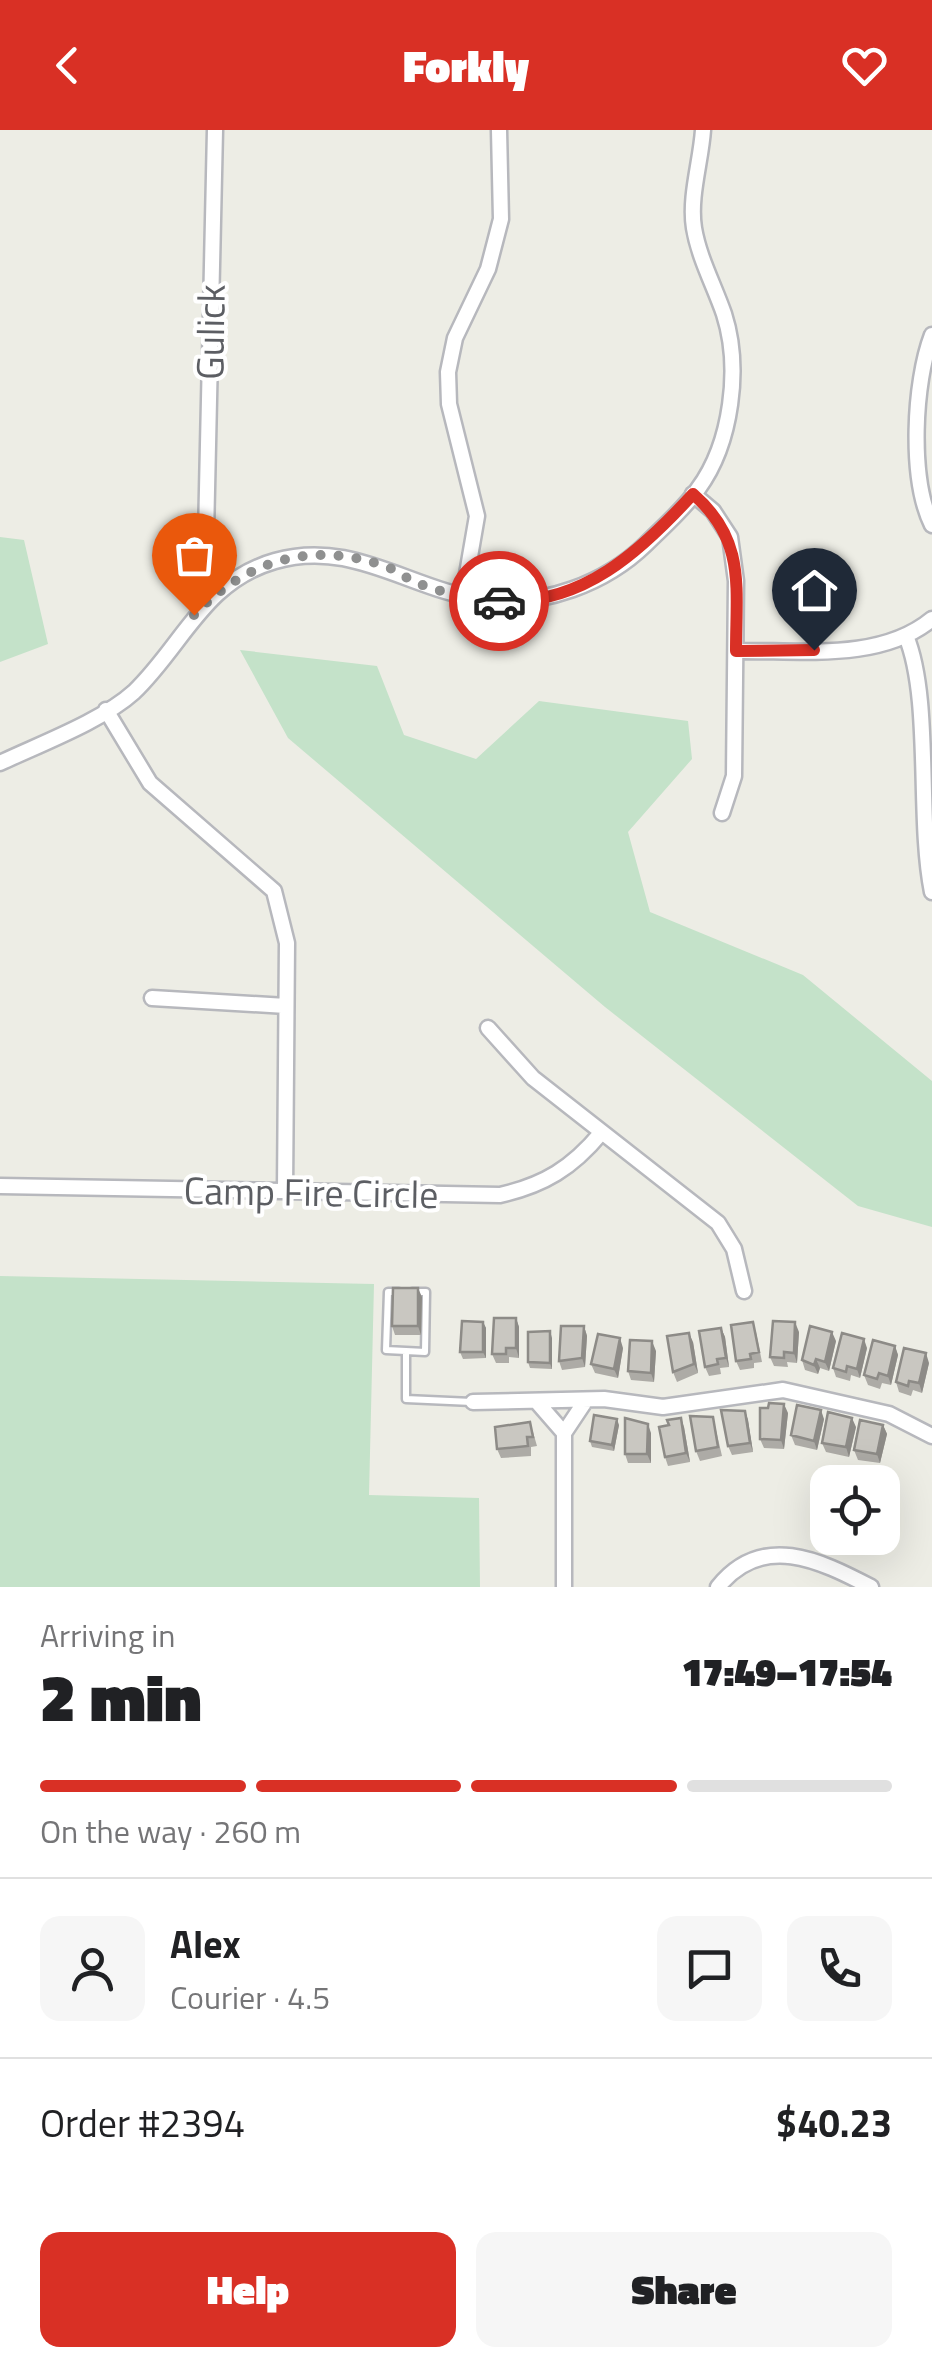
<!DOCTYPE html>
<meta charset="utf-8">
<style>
body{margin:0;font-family:"Titillium Web",sans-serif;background:#f6f6f6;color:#202124;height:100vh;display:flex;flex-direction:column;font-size:38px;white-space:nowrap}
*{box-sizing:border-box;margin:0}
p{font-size:32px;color:#757577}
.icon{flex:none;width:55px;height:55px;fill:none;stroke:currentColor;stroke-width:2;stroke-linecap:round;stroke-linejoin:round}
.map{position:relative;height:1457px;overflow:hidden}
.sheet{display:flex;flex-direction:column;background:#fff;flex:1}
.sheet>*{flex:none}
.tools{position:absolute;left:810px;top:1335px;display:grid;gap:20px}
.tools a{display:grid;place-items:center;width:90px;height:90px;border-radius:20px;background:#fff;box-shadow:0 10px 40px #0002;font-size:50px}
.pin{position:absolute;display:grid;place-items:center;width:85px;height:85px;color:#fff;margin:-102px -42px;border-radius:50% 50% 50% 0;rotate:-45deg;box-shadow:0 0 10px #0007}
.pin .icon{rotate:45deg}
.courier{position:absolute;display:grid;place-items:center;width:100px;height:100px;margin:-50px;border:8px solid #d93025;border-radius:50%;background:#fff;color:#222;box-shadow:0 2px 12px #0007}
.head em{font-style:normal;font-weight:800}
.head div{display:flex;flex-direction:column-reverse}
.head{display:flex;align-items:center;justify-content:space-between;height:170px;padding:0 40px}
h1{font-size:65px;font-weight:800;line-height:75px}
.bar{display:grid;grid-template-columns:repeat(4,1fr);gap:15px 10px;align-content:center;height:120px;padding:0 40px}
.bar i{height:12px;border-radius:8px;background:#e0e0e0}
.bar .current{background:#d93025}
.bar p{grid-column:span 4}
.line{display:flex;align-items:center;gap:25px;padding:0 40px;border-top:2px solid #e0e0e0}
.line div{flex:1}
.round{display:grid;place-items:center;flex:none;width:105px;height:105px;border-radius:20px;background:#f6f6f6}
.button{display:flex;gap:20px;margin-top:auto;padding:20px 40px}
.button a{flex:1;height:115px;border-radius:20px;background:#d93025;color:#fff;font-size:40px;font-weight:800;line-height:115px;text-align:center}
.button a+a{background:#f6f6f6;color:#202124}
header{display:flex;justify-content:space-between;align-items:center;height:130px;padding:0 40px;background:#d93025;color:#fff;font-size:45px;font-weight:800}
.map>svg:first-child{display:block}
.green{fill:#c4e2c9}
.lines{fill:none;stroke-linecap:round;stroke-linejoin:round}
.lane-casing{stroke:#b7b8bd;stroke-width:11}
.street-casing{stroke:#b7b8bd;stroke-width:19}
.lane{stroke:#fff;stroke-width:6}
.street{stroke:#fff;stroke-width:14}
.wall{fill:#adaba6}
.shaded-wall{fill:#8d8b87}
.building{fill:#c9c7c1;stroke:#8d8b87;stroke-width:2.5}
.done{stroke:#8f9090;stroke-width:10;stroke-dasharray:0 18}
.route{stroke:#d93025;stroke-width:12}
.labels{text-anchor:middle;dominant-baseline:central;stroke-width:8;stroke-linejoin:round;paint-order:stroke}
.street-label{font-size:38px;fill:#5c5e63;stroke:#fff}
</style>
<header><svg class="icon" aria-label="back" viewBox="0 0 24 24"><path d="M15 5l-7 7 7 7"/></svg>Forkly<svg class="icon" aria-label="heart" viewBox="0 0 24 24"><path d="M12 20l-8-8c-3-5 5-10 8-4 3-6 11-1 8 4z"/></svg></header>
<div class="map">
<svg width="932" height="1457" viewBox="0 0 932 1457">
<rect width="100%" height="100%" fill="#edede5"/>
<path class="green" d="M 0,407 L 24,410 L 48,514 L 0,532 Z
M 240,520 L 377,536 L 404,605 L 476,629 L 539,571 L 688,591 L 692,629 L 628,702 L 650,782 L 803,845 L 932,951 L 932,1097 L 858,1076 L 605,877 L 288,608 Z
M 0,1146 L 374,1154 L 369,1365 L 479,1368 L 480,1457 L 0,1457 Z"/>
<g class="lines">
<defs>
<path id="lane" d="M 399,1162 L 388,1162 L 386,1220 L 406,1221
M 412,1162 L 426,1162 L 425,1222 L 406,1221 L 406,1269 L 472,1272"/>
<path id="street" d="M 932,205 C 914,252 909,348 932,395
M 693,364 L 713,381 L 730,407 L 736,451 L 734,646 L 722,683
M 206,405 L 215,0
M 463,467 L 477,386 L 449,274 L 448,242 L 455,208 L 488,139 L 501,89 L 499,0
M 906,506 C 932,569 917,688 932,762
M 736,521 C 800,520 880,532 932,489
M 106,580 L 150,653 L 274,761 L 287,813 L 285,1061
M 0,633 C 40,614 102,591 134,562 C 183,515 204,451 275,431 C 354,408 412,462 487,470 C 544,476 605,454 646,414 C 664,396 684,379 698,359 C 732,313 741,237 724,184 C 714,155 699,128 694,98 C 689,67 701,31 703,0
M 152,868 L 286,876
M 488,898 L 533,948 L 718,1093 L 734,1119 L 744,1161
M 0,1056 L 500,1065 C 544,1055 572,1038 601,1003
M 473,1272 L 604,1269 L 663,1277 L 783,1260 L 889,1284 L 932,1306
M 537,1272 L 564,1303 L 564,1457
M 564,1303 L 586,1270
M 718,1457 C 762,1402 819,1430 871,1457"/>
</defs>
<use href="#lane" class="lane-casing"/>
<use href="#street" class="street-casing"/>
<use href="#lane" class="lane"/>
<use href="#street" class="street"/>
</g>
<path class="wall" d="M 422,1167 L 421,1205 L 395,1205 L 392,1196 Z
M 516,1188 L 519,1197 L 519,1228 L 509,1227 L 509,1233 L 496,1233 L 492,1224 Z
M 483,1192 L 486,1198 L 486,1228 L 463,1229 L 460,1222 Z
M 584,1196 L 587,1206 L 585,1237 L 562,1240 L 559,1231 Z
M 721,1198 L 725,1207 L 729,1237 L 720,1238 L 721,1244 L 709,1246 L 705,1237 Z
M 756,1202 L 762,1232 L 754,1233 L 754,1238 L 740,1240 L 736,1231 Z
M 799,1202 L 797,1233 L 787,1232 L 788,1237 L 774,1236 L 770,1227 Z
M 552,1208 L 552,1239 L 530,1238 L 528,1232 Z
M 836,1211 L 829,1241 L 820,1238 L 818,1244 L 805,1240 L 802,1230 Z
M 693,1212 L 698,1243 L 677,1252 L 673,1242 Z
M 895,1216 L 898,1225 L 891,1255 L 882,1253 L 880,1259 L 868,1255 L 864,1245 Z
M 623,1218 L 618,1248 L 595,1243 L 591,1234 Z
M 867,1218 L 860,1248 L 851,1245 L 850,1251 L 836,1247 L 833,1238 Z
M 656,1221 L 654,1252 L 631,1250 L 628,1241 Z
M 929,1233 L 922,1263 L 913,1260 L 911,1266 L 899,1262 L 896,1252 Z
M 745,1281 L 748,1290 L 753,1322 L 732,1325 L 728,1316 Z
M 788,1283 L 784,1319 L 764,1318 L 760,1309 Z
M 713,1287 L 722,1326 L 700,1331 L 696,1321 Z
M 824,1289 L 817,1320 L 795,1315 L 791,1305 Z
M 619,1295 L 614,1321 L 592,1317 L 590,1311 Z
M 883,1295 L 887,1304 L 880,1333 L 858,1330 L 854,1320 Z
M 684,1297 L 690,1332 L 668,1336 L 665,1327 Z
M 856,1297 L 849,1327 L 826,1322 L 822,1313 Z
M 533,1302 L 537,1316 L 531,1317 L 531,1326 L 501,1328 L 497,1319 Z
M 651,1303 L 651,1333 L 628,1333 L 625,1324 Z"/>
<path class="shaded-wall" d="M 418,1158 L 422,1167 L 421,1205 L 418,1196 Z
M 516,1188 L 519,1197 L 519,1228 L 516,1218 Z
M 483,1192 L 486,1198 L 486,1228 L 483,1222 Z
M 795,1192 L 799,1202 L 797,1233 L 794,1223 Z
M 584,1196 L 587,1206 L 585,1237 L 582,1228 Z
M 721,1198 L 725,1207 L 729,1237 L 726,1228 Z
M 550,1201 L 552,1208 L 552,1239 L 550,1233 Z
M 832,1202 L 836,1211 L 829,1241 L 825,1232 Z
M 689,1203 L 693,1212 L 698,1243 L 694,1234 Z
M 620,1208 L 623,1218 L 618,1248 L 614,1239 Z
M 864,1209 L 867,1218 L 860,1248 L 857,1239 Z
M 652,1211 L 656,1221 L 654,1252 L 651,1243 Z
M 895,1216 L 898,1225 L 891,1255 L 888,1246 Z
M 926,1223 L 929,1233 L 922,1263 L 919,1253 Z
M 816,1229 L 820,1238 L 818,1244 L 814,1235 Z
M 784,1274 L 788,1283 L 784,1319 L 781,1310 Z
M 821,1280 L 824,1289 L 817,1320 L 814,1311 Z
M 745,1281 L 748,1290 L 753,1322 L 750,1313 Z
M 681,1288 L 684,1297 L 690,1332 L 686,1323 Z
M 852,1288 L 856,1297 L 849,1327 L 846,1317 Z
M 617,1289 L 619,1295 L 614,1321 L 612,1315 Z
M 648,1294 L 651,1303 L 651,1333 L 647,1324 Z
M 883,1295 L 887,1304 L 880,1333 L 877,1324 Z"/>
<path class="building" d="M 393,1158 L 418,1158 L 418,1196 L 392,1196 Z
M 494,1188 L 516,1188 L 516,1218 L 506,1218 L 506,1224 L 492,1224 Z
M 462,1191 L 483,1192 L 483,1222 L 460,1222 Z
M 773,1191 L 795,1192 L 794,1223 L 784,1222 L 784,1228 L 770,1227 Z
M 753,1192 L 759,1222 L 750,1224 L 751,1229 L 736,1231 L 731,1195 Z
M 561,1196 L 584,1196 L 582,1228 L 559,1231 Z
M 810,1196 L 832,1202 L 825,1232 L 816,1229 L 814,1235 L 802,1230 Z
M 721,1198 L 726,1228 L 717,1229 L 718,1234 L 705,1237 L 699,1201 Z
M 550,1201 L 550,1233 L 528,1232 L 528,1202 Z
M 689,1203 L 694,1234 L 673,1242 L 667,1206 Z
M 842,1203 L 864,1209 L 857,1239 L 847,1236 L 846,1242 L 833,1238 Z
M 598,1204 L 620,1208 L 614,1239 L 591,1234 Z
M 630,1210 L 652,1211 L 651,1243 L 628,1241 Z
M 873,1210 L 895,1216 L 888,1246 L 879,1243 L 877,1249 L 864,1245 Z
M 904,1218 L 926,1223 L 919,1253 L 909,1251 L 908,1256 L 896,1252 Z
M 769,1273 L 784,1274 L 781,1310 L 760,1309 L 760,1278 L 768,1278 Z
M 797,1275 L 821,1280 L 814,1311 L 791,1305 Z
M 721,1280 L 745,1281 L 750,1313 L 728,1316 Z
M 828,1282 L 852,1288 L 846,1317 L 822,1313 Z
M 594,1285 L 617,1289 L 612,1315 L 590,1311 Z
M 690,1286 L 713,1287 L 718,1317 L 696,1321 Z
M 625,1288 L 648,1294 L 647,1324 L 625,1324 Z
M 681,1288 L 686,1323 L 665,1327 L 659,1297 L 669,1295 L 667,1290 Z
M 860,1290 L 883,1295 L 877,1324 L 854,1320 Z
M 530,1292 L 533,1307 L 527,1307 L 528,1316 L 497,1319 L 495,1297 Z"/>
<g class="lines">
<path class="done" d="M 194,485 C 246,431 309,411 382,435 C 395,439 405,448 417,453 C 443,463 471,469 499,471"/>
<path class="route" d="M 499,471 C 582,476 641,421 693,364 C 746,410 736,457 736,521 L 814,520"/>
</g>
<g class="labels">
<g class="street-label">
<text transform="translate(210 202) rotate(-89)">Gulick</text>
<text transform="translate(311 1062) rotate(1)">Camp Fire Circle</text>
</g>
</g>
</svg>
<div class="tools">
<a><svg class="icon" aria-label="locate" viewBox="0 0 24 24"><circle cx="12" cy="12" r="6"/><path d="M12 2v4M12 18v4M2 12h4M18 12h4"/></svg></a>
</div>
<div class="pin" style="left:194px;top:485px;background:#ea580c"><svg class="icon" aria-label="bag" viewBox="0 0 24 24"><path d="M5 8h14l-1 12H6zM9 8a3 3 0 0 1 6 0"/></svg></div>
<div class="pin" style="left:814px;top:520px;background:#1f2937"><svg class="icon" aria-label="home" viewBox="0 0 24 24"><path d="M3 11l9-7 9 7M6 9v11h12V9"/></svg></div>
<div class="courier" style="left:499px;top:471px"><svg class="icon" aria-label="car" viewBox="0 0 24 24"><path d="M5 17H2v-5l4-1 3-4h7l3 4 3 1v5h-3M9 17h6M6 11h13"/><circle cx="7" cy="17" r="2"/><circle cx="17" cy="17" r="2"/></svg></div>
</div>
<section class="sheet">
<div class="head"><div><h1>2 min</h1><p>Arriving in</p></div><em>17:49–17:54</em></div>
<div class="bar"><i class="current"></i><i class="current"></i><i class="current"></i><i></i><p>On the way · 260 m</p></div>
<div class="line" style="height:180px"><a class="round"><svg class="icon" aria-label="person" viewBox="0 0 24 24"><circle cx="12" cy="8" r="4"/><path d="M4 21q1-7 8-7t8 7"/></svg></a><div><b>Alex</b><p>Courier · 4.5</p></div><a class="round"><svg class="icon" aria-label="chat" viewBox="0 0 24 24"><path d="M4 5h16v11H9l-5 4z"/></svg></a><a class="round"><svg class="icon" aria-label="phone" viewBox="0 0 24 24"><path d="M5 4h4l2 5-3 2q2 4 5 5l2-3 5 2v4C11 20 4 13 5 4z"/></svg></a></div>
<div class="line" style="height:130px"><div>Order #2394</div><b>$40.23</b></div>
<div class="button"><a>Help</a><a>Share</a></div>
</section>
